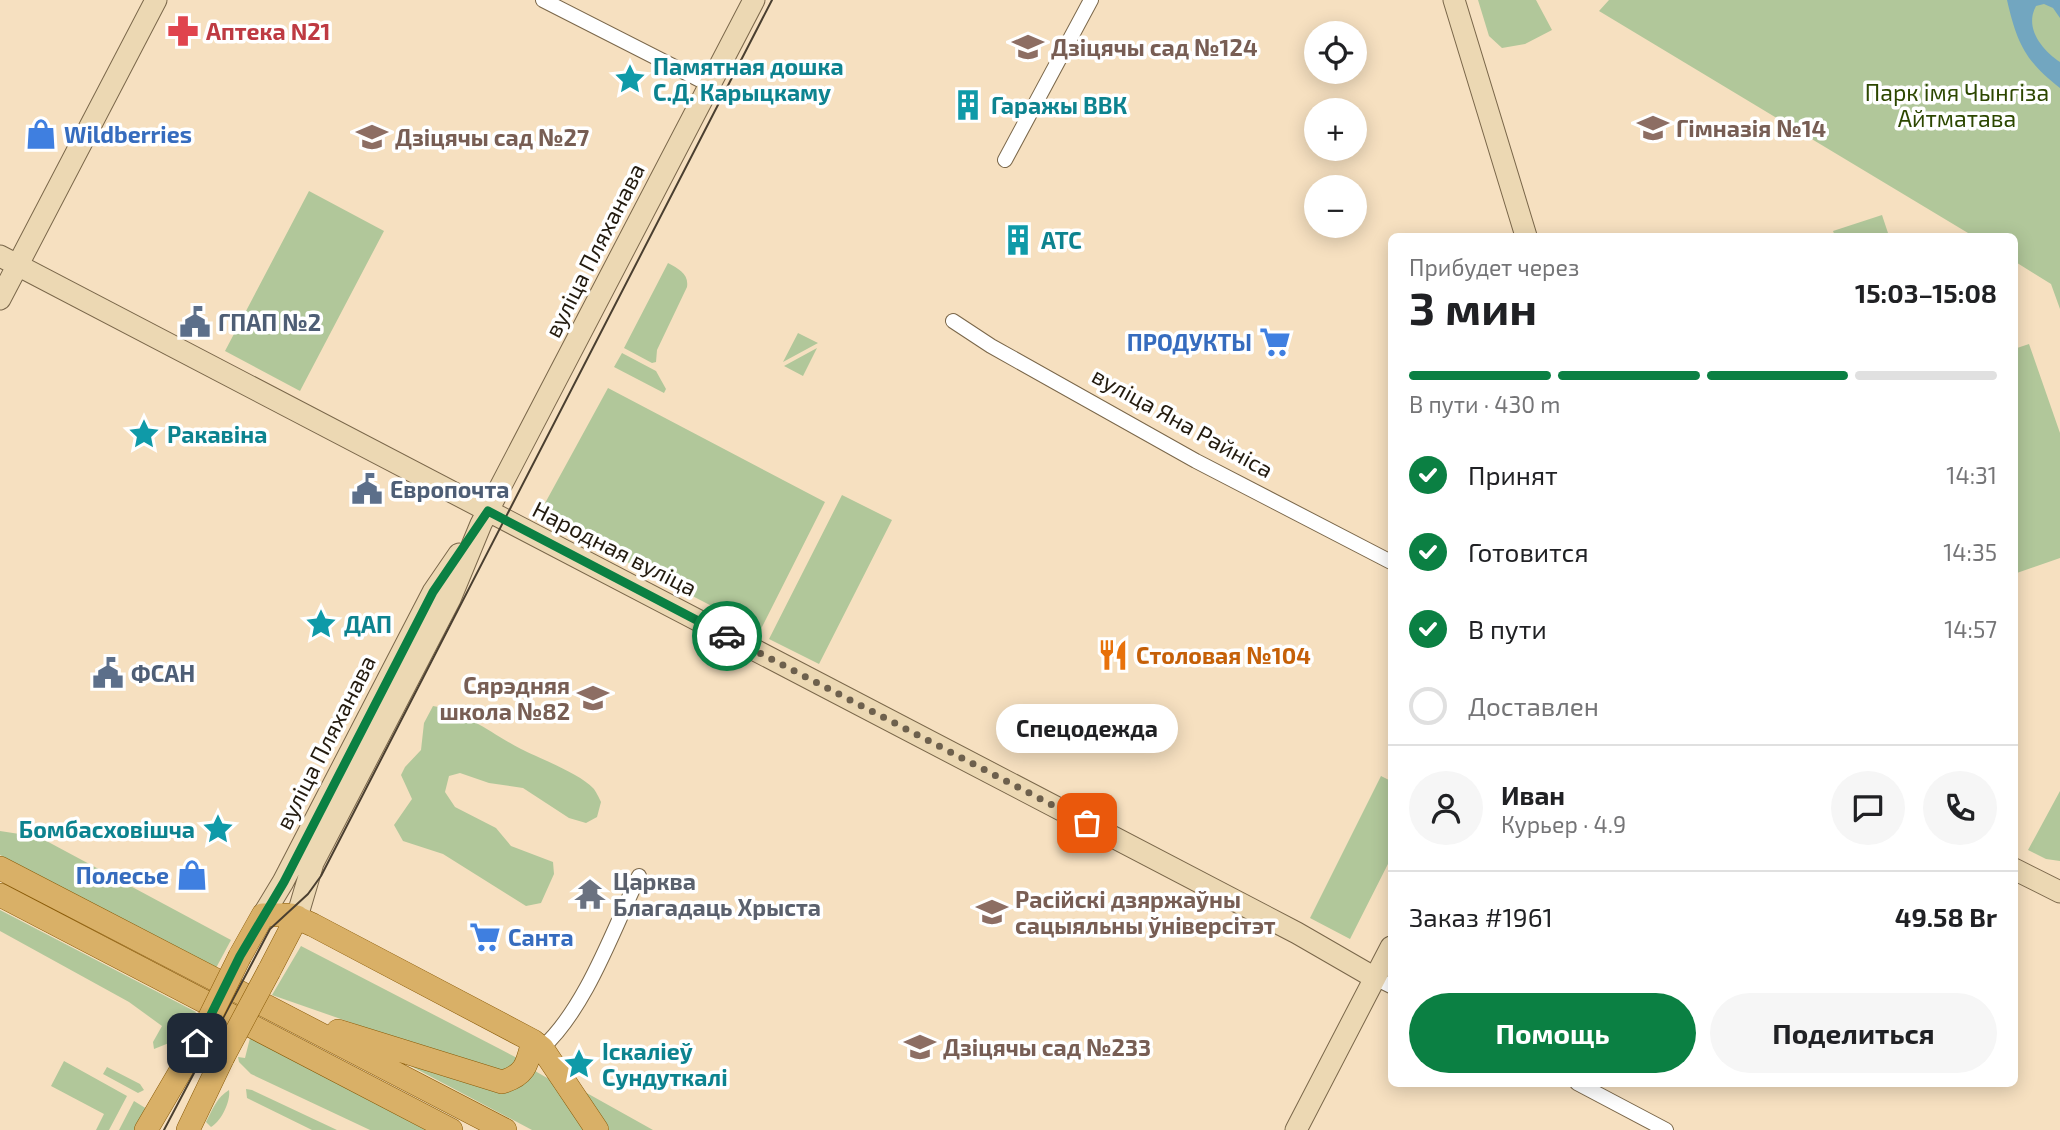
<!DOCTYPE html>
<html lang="ru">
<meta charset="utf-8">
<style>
body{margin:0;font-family:"Exo 2",sans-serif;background:#f6f6f6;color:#202124;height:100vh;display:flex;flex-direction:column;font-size:26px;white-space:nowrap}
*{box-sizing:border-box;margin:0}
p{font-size:23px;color:#757577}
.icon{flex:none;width:38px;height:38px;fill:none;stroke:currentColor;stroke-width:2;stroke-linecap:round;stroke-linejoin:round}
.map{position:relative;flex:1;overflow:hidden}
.details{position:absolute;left:1388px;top:233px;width:630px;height:854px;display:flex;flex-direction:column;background:#fff;border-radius:10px;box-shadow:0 4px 18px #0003}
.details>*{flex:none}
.controls{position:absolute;left:1304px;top:21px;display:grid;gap:14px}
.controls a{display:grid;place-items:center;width:63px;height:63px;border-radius:50%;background:#fff;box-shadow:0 4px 18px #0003;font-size:35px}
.pin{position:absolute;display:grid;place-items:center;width:60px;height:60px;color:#fff;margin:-30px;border-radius:14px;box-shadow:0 4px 10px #0006}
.courier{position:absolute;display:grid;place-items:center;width:70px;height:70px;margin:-35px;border:5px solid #0b8043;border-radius:50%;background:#fff;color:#222;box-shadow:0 2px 9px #0007}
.bubble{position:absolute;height:49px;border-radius:24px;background:#fff;box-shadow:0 4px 18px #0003;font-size:23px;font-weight:700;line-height:49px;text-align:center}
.summary em{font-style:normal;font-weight:700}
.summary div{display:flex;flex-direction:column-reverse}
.summary{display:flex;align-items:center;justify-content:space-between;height:119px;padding:0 21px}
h1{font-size:46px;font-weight:700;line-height:52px}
.bar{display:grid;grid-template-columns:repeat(4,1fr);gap:10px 7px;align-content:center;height:84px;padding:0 21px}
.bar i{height:9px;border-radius:5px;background:#e0e0e0}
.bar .on{background:#0b8043}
.bar p{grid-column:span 4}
.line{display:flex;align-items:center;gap:18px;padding:0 21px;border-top:2px solid #e0e0e0}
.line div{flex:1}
.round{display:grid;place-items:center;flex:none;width:74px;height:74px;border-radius:37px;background:#f6f6f6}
ol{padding:0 21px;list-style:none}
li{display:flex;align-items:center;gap:21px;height:77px}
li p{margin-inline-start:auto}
li .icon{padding:7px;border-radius:50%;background:#0b8043;color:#fff;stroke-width:4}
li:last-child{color:#757577}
li i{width:38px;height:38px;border:4px solid #e0e0e0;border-radius:50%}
.action{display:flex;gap:14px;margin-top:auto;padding:14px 21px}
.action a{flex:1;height:80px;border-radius:42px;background:#0b8043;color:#fff;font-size:28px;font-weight:700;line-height:80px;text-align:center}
.action a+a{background:#f6f6f6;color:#202124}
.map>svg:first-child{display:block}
.green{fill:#b1c79a}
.water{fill:#72a6c0}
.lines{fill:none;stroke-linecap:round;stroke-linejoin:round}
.street-casing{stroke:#7a674a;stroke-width:16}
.secondary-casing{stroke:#7a674a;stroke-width:23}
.primary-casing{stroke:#895a07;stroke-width:24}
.street{stroke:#fff;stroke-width:14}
.secondary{stroke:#ecd8b3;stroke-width:21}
.primary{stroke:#d9b067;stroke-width:23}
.tram{stroke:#4a3f30;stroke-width:2}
.primary-bridge-casing{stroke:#895a07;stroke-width:24;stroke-linecap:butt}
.primary-bridge{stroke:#d9b067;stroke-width:23}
.done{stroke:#6d604d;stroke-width:7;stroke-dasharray:0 12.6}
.route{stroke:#0b8043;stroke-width:9}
.labels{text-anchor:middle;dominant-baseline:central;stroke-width:7;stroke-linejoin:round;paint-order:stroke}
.health-label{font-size:23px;font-weight:bold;fill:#be3a42;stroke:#fff;text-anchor:start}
.education-label{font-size:23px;font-weight:bold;fill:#785e54;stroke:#fff;text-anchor:start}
.culture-label{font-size:23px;font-weight:bold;fill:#0d838f;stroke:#fff;text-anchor:start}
.park-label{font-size:23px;fill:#2d4700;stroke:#fff}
.shop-label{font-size:23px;font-weight:bold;fill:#366cbe;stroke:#fff;text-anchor:start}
.street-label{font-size:23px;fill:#231b0f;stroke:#fff}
.service-label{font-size:23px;font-weight:bold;fill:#4e5e75;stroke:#fff;text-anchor:start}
.food-label{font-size:23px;font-weight:bold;fill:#c56008;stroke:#fff;text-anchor:start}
.worship-label{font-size:23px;font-weight:bold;fill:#5b616d;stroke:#fff;text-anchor:start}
</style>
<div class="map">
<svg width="2060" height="1130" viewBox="0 0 2060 1130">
<rect width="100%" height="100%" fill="#f6e0c0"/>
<path class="green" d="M 1478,0 L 1536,0 L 1552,30 L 1525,44 L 1502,48 L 1489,36 Z
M 1609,0 L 2060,0 L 2060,309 L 2051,284 L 2014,261 L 2014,236 L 1973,236 L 1599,11 Z
M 309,191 L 384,231 L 300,391 L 225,351 Z
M 1882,215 L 1889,236 L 1835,236 L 1833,231 Z
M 668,263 C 679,269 689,274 687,287 L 657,350 L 656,362 L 652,363 L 624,348 Z
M 798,333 L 818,343 L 783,362 Z
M 2029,344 L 2060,433 L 2060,558 L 2014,574 L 2014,349 Z
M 817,348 L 803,376 L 784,366 Z
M 622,353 L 656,371 L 666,389 L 664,393 L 614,367 Z
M 608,388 L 825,502 L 760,631 L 538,516 Z
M 842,495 L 892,520 L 819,664 L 769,639 Z
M 433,706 C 466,712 492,734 521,749 C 539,758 580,774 593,788 C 596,791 599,798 601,802 L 597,817 L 586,823 L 569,818 L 523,788 L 489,783 L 460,773 L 449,776 L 445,792 L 455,807 L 496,828 L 511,846 L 553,862 L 554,874 L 541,903 L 526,906 L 443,854 L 403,841 L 394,825 L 412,799 L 401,775 L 405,767 L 421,750 L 424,723 Z
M 1381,776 L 1391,781 L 1391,858 L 1350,939 L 1310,918 Z
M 2060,791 L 2060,861 L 2046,859 L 2028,850 Z
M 0,831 L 39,837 L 231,940 L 216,968 L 0,855 Z
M 0,910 L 196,1012 L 184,1037 L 154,1049 L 153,1042 L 162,1026 L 129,1002 L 0,931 Z
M 301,946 L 500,1049 L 519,1059 L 506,1072 L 487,1070 L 272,995 Z
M 250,1038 L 428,1130 L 370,1130 L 251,1074 L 239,1062 L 238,1057 L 245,1058 Z
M 64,1061 L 127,1096 L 109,1130 L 96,1130 L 104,1114 L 51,1086 Z
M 405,1063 L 490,1090 L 535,1071 L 556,1083 L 587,1130 L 532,1130 Z
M 107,1067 L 140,1084 L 144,1090 L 138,1093 L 103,1074 Z
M 576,1087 L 653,1130 L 605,1130 Z
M 246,1089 L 252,1090 L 337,1130 L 312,1130 L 247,1098 Z
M 229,1090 C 231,1101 221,1122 211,1127 L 206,1122 C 212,1110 217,1097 229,1090 Z
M 134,1101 L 147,1109 L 134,1130 L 119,1130 Z"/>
<path class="water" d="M 2007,0 L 2060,0 L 2060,18 L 2053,8 L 2044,4 L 2036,6 C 2024,28 2042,50 2060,62 L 2060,88 C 2025,61 2017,43 2007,0 Z"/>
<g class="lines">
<defs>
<path id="street" d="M 543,0 L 710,85
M 1005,160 L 1091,0
M 953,321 L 991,346 L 1196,461 L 1391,562
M 1375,978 L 1391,986
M 542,1048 C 586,1008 613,930 639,876
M 1577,1083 L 1666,1130"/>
<path id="secondary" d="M 1454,0 L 1526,236
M 0,256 L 1297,933 L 1375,978
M 0,299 L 156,0
M 2014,869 L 2060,892
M 263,915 L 283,882 L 433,592 L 459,554
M 297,917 L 313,863 L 450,599 L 481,524 L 754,0
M 1296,1130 L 1391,947"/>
<path id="primary" d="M 0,868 L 505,1130
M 0,895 L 451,1130
M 240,956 L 263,915 L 291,915 L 313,925 L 533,1041 L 542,1048 L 597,1130
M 269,971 L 297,917
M 338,1031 L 502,1082 C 526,1075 527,1064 533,1041
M 146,1130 L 197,1043
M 188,1130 L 223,1057"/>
</defs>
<use href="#street" class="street-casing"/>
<use href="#secondary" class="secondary-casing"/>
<use href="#primary" class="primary-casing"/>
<use href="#street" class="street"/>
<use href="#secondary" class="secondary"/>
<use href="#primary" class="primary"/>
<path class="tram" d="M 164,1130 L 270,929 L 308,894 L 321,876 L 772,0"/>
<defs>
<path id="primary-bridge" d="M 197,1043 L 240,956
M 223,1057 L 269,971"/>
</defs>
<use href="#primary-bridge" class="primary-bridge-casing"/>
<use href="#primary-bridge" class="primary-bridge"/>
</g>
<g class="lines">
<path class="done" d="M 727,636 L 1087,823"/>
<path class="route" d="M 197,1043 L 240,956 L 284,882 L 433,592 L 488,511 L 727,636"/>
</g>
<defs>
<symbol id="pharmacy-bare" viewBox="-9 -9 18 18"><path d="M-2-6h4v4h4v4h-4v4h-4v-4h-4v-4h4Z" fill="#e0444e" stroke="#fff" stroke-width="2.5" paint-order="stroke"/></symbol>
<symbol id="school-bare" viewBox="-9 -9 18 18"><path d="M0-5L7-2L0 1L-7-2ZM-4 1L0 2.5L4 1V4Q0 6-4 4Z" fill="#8d6e63" stroke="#fff" stroke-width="2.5" paint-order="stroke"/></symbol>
<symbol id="sight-bare" viewBox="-9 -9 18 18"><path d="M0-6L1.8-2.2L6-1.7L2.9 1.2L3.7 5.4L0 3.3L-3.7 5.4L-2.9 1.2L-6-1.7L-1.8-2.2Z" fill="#0f9aa8" stroke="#fff" stroke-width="2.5" paint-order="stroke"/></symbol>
<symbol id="building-bare" viewBox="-9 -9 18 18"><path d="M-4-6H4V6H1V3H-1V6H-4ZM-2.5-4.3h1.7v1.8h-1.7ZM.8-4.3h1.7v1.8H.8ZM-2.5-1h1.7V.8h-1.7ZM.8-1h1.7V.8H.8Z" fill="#0f9aa8" stroke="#fff" stroke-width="2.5" paint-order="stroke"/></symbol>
<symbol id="shop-bare" viewBox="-9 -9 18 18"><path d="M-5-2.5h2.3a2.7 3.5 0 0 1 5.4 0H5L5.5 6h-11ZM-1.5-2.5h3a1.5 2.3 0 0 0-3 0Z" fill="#3f7fe0" stroke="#fff" stroke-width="2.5" paint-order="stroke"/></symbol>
<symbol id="civic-bare" viewBox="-9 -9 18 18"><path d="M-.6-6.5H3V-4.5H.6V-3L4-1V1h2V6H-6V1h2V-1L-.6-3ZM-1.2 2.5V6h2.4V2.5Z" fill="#5c6f8a" stroke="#fff" stroke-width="2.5" paint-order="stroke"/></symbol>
<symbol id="supermarket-bare" viewBox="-9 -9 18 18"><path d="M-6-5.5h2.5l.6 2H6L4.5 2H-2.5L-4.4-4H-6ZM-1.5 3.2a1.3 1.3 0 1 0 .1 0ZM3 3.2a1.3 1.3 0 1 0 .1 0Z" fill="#3f7fe0" stroke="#fff" stroke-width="2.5" paint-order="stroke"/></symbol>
<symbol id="restaurant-bare" viewBox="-9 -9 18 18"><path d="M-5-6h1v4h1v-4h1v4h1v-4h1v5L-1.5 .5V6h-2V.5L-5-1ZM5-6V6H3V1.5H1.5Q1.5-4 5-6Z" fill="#e8710a" stroke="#fff" stroke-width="2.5" paint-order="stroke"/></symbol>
<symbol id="temple-bare" viewBox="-9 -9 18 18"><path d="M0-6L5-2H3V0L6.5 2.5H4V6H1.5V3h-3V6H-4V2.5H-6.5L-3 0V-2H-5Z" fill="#6b7280" stroke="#fff" stroke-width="2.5" paint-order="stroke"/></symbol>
<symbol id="university-bare" viewBox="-9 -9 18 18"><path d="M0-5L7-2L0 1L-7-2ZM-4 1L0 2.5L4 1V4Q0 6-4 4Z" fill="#8d6e63" stroke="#fff" stroke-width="2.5" paint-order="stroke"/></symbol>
</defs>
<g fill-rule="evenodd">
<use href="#pharmacy-bare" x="161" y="9" width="44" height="44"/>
<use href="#school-bare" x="1006" y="25" width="44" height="44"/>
<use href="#sight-bare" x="608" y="57" width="44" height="44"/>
<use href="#building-bare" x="946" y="83" width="44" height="44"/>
<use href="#school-bare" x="1631" y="106" width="44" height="44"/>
<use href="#shop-bare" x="19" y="112" width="44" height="44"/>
<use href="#school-bare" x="350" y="115" width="44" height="44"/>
<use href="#building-bare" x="996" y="218" width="44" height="44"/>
<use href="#civic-bare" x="173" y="300" width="44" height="44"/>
<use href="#supermarket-bare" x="1253" y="320" width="44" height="44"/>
<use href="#sight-bare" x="122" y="412" width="44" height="44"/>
<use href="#civic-bare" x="345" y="467" width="44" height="44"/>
<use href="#sight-bare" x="299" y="602" width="44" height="44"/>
<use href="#restaurant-bare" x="1091" y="633" width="44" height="44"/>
<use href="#civic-bare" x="86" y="651" width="44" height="44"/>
<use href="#school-bare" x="571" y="676" width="44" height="44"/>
<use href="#sight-bare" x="196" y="807" width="44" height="44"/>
<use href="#shop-bare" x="170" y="853" width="44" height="44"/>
<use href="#temple-bare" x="568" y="872" width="44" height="44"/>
<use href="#university-bare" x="970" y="890" width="44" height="44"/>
<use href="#supermarket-bare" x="463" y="915" width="44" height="44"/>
<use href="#school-bare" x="898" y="1025" width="44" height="44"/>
<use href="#sight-bare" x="557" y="1042" width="44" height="44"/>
</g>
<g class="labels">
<g class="health-label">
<text x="206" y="31">Аптека N21</text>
</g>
<g class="education-label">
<text x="1051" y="47">Дзіцячы сад №124</text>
<text x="1676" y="128">Гімназія №14</text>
<text x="395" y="137">Дзіцячы сад №27</text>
<text x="570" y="685" text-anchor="end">Сярэдняя<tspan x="570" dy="26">школа №82</tspan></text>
<text x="1015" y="899">Расійскі дзяржаўны<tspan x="1015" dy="26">сацыяльны ўніверсітэт</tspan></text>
<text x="943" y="1047">Дзіцячы сад №233</text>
</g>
<g class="culture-label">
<text x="653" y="66">Памятная дошка<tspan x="653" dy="26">С.Д. Карыцкаму</tspan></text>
<text x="991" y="105">Гаражы ВВК</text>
<text x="1041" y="240">АТС</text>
<text x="167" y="434">Ракавіна</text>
<text x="344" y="624">ДАП</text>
<text x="195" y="829" text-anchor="end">Бомбасховішча</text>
<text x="602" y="1051">Іскаліеў<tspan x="602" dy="26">Сундуткалі</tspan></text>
</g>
<g class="park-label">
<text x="1957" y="92">Парк імя Чынгіза<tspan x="1957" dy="26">Айтматава</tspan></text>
</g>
<g class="shop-label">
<text x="64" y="134">Wildberries</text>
<text x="1252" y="342" text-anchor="end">ПРОДУКТЫ</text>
<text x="169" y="875" text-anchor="end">Полесье</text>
<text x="508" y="937">Санта</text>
</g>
<g class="street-label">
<text transform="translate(594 250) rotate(-63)">вуліца Пляханава</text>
<text transform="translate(1183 422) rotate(29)">вуліца Яна Райніса</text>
<text transform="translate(615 548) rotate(27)">Народная вуліца</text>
<text transform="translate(325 742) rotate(-63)">вуліца Пляханава</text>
</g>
<g class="service-label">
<text x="218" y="322">ГПАП №2</text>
<text x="390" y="489">Европочта</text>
<text x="131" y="673">ФСАН</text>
</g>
<g class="food-label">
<text x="1136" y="655">Столовая №104</text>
</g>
<g class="worship-label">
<text x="613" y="881">Царква<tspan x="613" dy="26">Благадаць Хрыста</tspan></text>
</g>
</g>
</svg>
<div class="controls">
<a><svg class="icon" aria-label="locate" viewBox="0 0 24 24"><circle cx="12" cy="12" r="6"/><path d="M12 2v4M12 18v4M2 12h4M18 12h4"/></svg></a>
<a>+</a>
<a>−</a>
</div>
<div class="pin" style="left:1087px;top:823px;background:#ea580c"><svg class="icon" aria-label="bag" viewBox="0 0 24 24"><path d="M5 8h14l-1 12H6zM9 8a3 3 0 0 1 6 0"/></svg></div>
<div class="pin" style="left:197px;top:1043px;background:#1f2937"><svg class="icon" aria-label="home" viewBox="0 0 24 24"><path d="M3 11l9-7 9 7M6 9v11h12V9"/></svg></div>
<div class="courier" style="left:727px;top:636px"><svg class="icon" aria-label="car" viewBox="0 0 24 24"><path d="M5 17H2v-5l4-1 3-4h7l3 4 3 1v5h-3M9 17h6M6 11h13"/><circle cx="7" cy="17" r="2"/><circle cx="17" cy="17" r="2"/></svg></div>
<div class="bubble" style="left:996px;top:704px;width:182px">Спецодежда</div>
<section class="details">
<div class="summary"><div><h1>3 мин</h1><p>Прибудет через</p></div><em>15:03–15:08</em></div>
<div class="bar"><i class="on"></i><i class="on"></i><i class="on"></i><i></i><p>В пути · 430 m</p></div>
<ol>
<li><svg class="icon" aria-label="check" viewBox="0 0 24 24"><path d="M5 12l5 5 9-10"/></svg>Принят<p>14:31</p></li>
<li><svg class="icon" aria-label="check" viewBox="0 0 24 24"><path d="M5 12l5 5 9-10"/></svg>Готовится<p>14:35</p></li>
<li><svg class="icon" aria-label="check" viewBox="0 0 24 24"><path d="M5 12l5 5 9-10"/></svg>В пути<p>14:57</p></li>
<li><i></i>Доставлен</li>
</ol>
<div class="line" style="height:126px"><a class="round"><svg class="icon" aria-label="person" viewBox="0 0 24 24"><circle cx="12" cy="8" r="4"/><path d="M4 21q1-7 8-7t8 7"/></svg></a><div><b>Иван</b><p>Курьер · 4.9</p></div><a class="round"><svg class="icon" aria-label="chat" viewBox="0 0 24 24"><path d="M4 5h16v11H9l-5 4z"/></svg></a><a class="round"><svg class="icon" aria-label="phone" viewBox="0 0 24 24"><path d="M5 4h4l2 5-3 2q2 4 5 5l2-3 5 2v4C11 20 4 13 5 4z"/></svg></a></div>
<div class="line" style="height:91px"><div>Заказ #1961</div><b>49.58 Br</b></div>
<div class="action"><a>Помощь</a><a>Поделиться</a></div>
</section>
</div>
